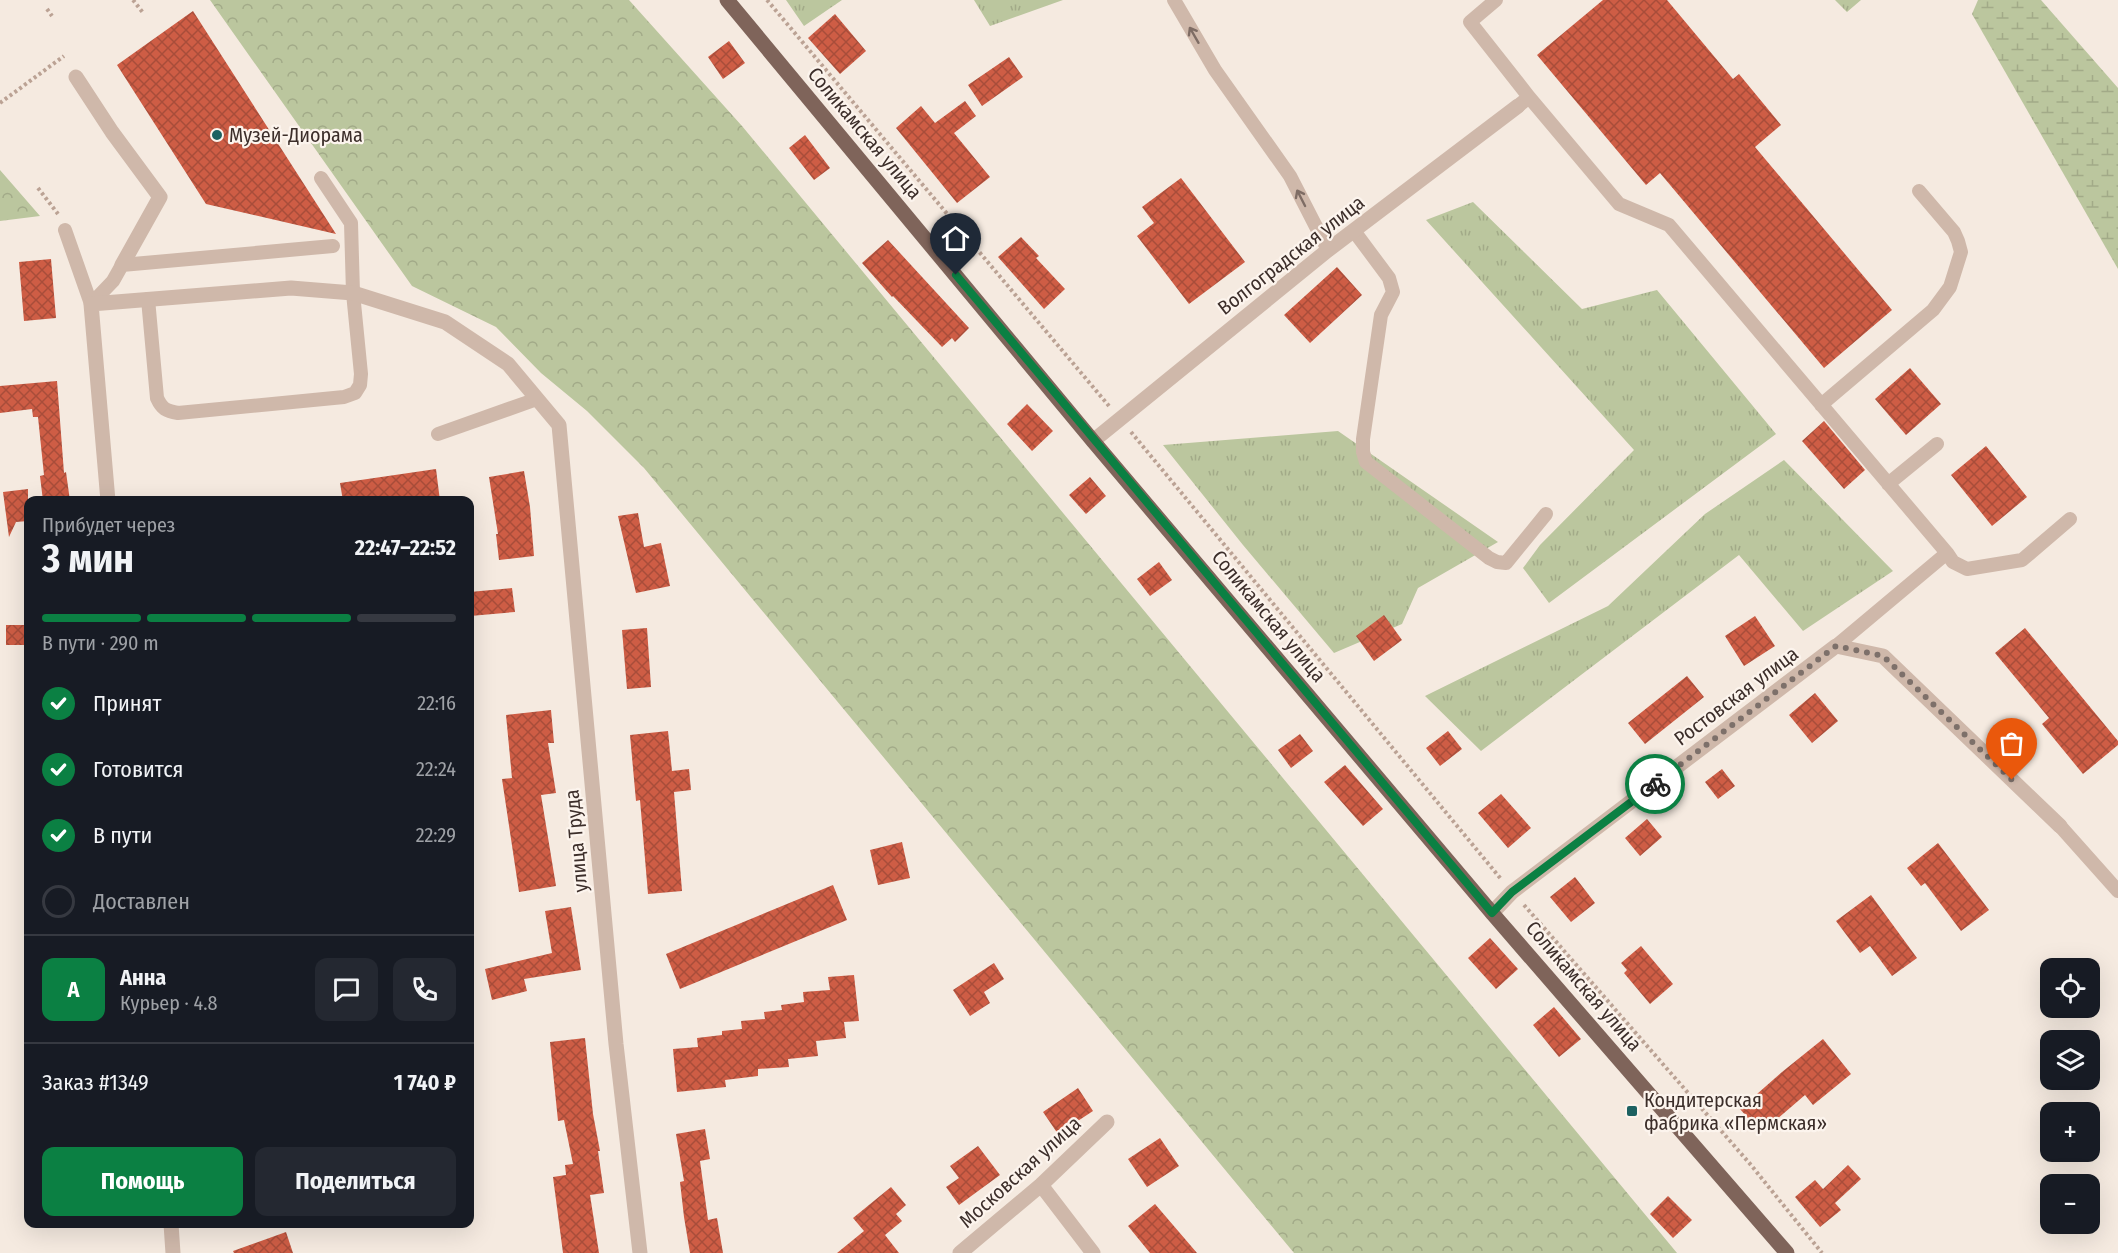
<!DOCTYPE html>
<html lang="ru">
<meta charset="utf-8">
<style>
body{margin:0;font-family:"Fira Sans Condensed",sans-serif;background:#242831;color:#f1f3f6;height:100vh;display:flex;flex-direction:column;font-size:22px;white-space:nowrap}
*{box-sizing:border-box;margin:0}
p{font-size:20px;color:#9ea1a6}
.icon{flex:none;width:33px;height:33px;fill:none;stroke:currentColor;stroke-width:2;stroke-linecap:round;stroke-linejoin:round}
.map{position:relative;flex:1;overflow:hidden}
.sheet{position:absolute;left:24px;top:496px;width:450px;height:732px;display:flex;flex-direction:column;background:#171b24;border-radius:12px;box-shadow:0 6px 24px #0002}
.sheet>*{flex:none}
.controls{position:absolute;left:2040px;top:958px;display:grid;gap:12px}
.controls a{display:grid;place-items:center;width:60px;height:60px;border-radius:12px;background:#171b24;box-shadow:0 6px 24px #0002;font-size:30px}
.pin{position:absolute;display:grid;place-items:center;width:51px;height:51px;color:#fff;margin:-62px -26px;border-radius:50% 50% 50% 0;rotate:-45deg;box-shadow:0 0 6px #0007}
.pin .icon{rotate:45deg}
.courier{position:absolute;display:grid;place-items:center;width:60px;height:60px;margin:-30px;border:4px solid #0b8043;border-radius:50%;background:#fff;color:#222;box-shadow:0 2px 8px #0007}
.headline em{font-style:normal;font-weight:700}
.headline div{display:flex;flex-direction:column-reverse}
.headline{display:flex;align-items:center;justify-content:space-between;height:102px;padding:0 18px}
h1{font-size:39px;font-weight:700;line-height:45px}
.bar{display:grid;grid-template-columns:repeat(4,1fr);gap:9px 6px;align-content:center;height:72px;padding:0 18px}
.bar i{height:8px;border-radius:4px;background:#363941}
.bar .active{background:#0b8043}
.bar p{grid-column:span 4}
.line{display:flex;align-items:center;gap:15px;padding:0 18px;border-top:2px solid #363941}
.line div{flex:1}
.round{display:grid;place-items:center;flex:none;width:63px;height:63px;border-radius:12px;background:#242831}
ol{padding:0 18px;list-style:none}
li{display:flex;align-items:center;gap:18px;height:66px}
li p{margin-inline-start:auto}
li .icon{padding:6px;border-radius:50%;background:#0b8043;color:#fff;stroke-width:4}
li:last-child{color:#9ea1a6}
li i{width:33px;height:33px;border:3px solid #363941;border-radius:50%}
.primary-button{display:flex;gap:12px;margin-top:auto;padding:12px 18px}
.primary-button a{flex:1;height:69px;border-radius:12px;background:#0b8043;color:#fff;font-size:24px;font-weight:700;line-height:69px;text-align:center}
.primary-button a+a{background:#242831;color:#f1f3f6}
.map>svg:first-child{display:block}
.grass{fill:url(#grass-tufts)}
.forest{fill:url(#forest-crowns)}
.wetland{fill:url(#wetland-marsh)}
.building{fill:url(#building-cross-hatch)}
.lines{fill:none;stroke-linecap:round;stroke-linejoin:round}
.path{stroke:#bba294;stroke-width:4;stroke-dasharray:3 3;stroke-linecap:butt}
.service{stroke:#cfb8aa;stroke-width:14}
.pedestrian{stroke:#cfb8aa;stroke-width:15}
.minor{stroke:#cfb8aa;stroke-width:15}
.primary{stroke:#7f645a;stroke-width:15}
.oneway{stroke:#7e6c64}
.done{stroke:#7d706a;stroke-width:6;stroke-dasharray:0 10.8}
.route{stroke:#0b8043;stroke-width:8}
.poi-dot{fill:#1c6161;stroke:#fcf4ed;stroke-width:2}
.labels{text-anchor:middle;dominant-baseline:central;stroke-width:4.5;stroke-linejoin:round;paint-order:stroke}
.street-label{font-size:20px;fill:#3c2e2a;stroke:#fcf4ed}
.poi-label{font-size:20px;fill:#3c2e2a;stroke:#fcf4ed;text-anchor:start}
</style>
<div class="map">
<svg width="2118" height="1253" viewBox="0 0 2118 1253">
<defs>
<pattern id="grass-tufts" width="24" height="20" patternUnits="userSpaceOnUse" patternTransform="scale(1.5)"><rect width="24" height="20" fill="#bbc69e"/><path d="M3 7l-1-3M5 7V3M7 7l1-3M15 17l-1-3M17 17v-4M19 17l1-3" fill="none" stroke="#a2aa88"/></pattern>
<pattern id="forest-crowns" width="20" height="18" patternUnits="userSpaceOnUse" patternTransform="scale(1.5)"><rect width="20" height="18" fill="#bbc69e"/><path d="M2 6a3 3 0 1 1 6 0M12 15a3 3 0 1 1 6 0" fill="none" stroke="#a2aa88"/></pattern>
<pattern id="wetland-marsh" width="20" height="14" patternUnits="userSpaceOnUse" patternTransform="scale(1.5)"><rect width="20" height="14" fill="#bbc69e"/><path d="M1 5h8M5 5V1M11 12h8M15 12V8" fill="none" stroke="#a2aa88"/></pattern>
<pattern id="building-cross-hatch" width="8" height="8" patternUnits="userSpaceOnUse" patternTransform="scale(1.5)"><rect width="8" height="8" fill="#ce5d45"/><path d="M0 0l8 8M0 8l8-8" fill="none" stroke="#a84d3a"/></pattern>
</defs>
<rect width="100%" height="100%" fill="#f5eae0"/>
<path class="grass" d="M 786,0 L 842,0 L 804,26 Z
M 974,0 L 1063,0 L 990,26 Z
M 1835,0 L 1861,0 L 1847,12 Z
M 1473,202 L 1582,309 L 1657,290 L 1776,434 L 1549,603 L 1523,568 L 1540,545 L 1634,450 L 1426,220 Z
M 1338,431 L 1498,542 L 1418,588 L 1402,624 L 1334,653 L 1243,545 L 1163,445 Z
M 1784,460 L 1893,571 L 1803,631 L 1739,555 L 1481,751 L 1425,696 L 1608,606 L 1705,514 Z"/>
<path class="forest" d="M 210,0 L 629,0 L 742,126 L 1677,1253 L 1294,1253 L 644,468 L 587,411 L 541,373 L 496,327 L 412,286 Z
M 0,170 L 40,216 L 0,221 Z"/>
<path class="wetland" d="M 1978,0 L 2041,0 L 2118,88 L 2118,269 L 1972,14 Z"/>
<path class="building" d="M 1603,0 L 1667,0 L 1733,79 L 1739,74 L 1781,125 L 1755,147 L 1892,310 L 1824,368 L 1660,173 L 1646,185 L 1537,55 Z
M 193,11 L 336,234 L 206,204 L 117,65 Z
M 835,14 L 866,51 L 840,74 L 808,38 Z
M 729,41 L 745,63 L 723,79 L 708,57 Z
M 1009,57 L 1023,77 L 982,106 L 968,85 Z
M 965,101 L 976,116 L 954,133 L 990,177 L 957,203 L 896,128 L 921,106 L 935,123 Z
M 805,135 L 830,168 L 814,180 L 789,148 Z
M 1181,178 L 1245,262 L 1189,304 L 1137,236 L 1154,223 L 1142,207 Z
M 1021,237 L 1039,256 L 1036,258 L 1065,289 L 1044,309 L 998,257 Z
M 888,240 L 969,328 L 955,342 L 952,338 L 942,347 L 893,296 L 892,297 L 862,263 Z
M 51,259 L 56,318 L 24,321 L 19,262 Z
M 1337,267 L 1362,295 L 1310,343 L 1284,315 Z
M 1910,368 L 1941,404 L 1906,435 L 1875,399 Z
M 57,381 L 64,473 L 66,472 L 70,501 L 43,501 L 40,476 L 44,475 L 38,417 L 33,417 L 32,409 L 0,413 L 0,386 Z
M 1027,404 L 1053,431 L 1032,451 L 1007,424 Z
M 1824,421 L 1865,470 L 1844,489 L 1802,441 Z
M 1986,446 L 2027,497 L 1992,526 L 1951,475 Z
M 436,469 L 440,501 L 343,501 L 340,483 Z
M 524,471 L 530,507 L 534,556 L 499,560 L 496,534 L 498,534 L 489,477 Z
M 1090,477 L 1106,496 L 1086,514 L 1069,495 Z
M 28,489 L 28,521 L 16,522 L 9,537 L 3,492 Z
M 638,513 L 644,547 L 661,543 L 670,586 L 636,593 L 618,516 Z
M 1159,562 L 1172,580 L 1150,596 L 1137,579 Z
M 512,588 L 515,612 L 470,616 L 470,592 Z
M 1384,615 L 1402,640 L 1374,661 L 1356,636 Z
M 1755,616 L 1775,646 L 1744,666 L 1725,636 Z
M 6,625 L 28,625 L 28,645 L 6,645 Z
M 647,628 L 651,687 L 627,689 L 622,630 Z
M 2025,628 L 2118,741 L 2118,745 L 2083,774 L 2042,724 L 2049,718 L 1995,653 Z
M 1687,676 L 1704,697 L 1645,744 L 1628,723 Z
M 1815,693 L 1838,721 L 1812,743 L 1789,715 Z
M 551,710 L 554,743 L 548,743 L 556,793 L 541,795 L 556,886 L 519,892 L 502,779 L 512,778 L 506,715 Z
M 668,731 L 672,771 L 689,769 L 691,790 L 674,792 L 682,891 L 648,894 L 640,800 L 636,801 L 630,735 Z
M 1448,731 L 1462,749 L 1440,766 L 1426,748 Z
M 1300,734 L 1313,751 L 1291,768 L 1278,750 Z
M 1345,765 L 1383,809 L 1363,826 L 1324,782 Z
M 1722,769 L 1735,786 L 1718,799 L 1705,782 Z
M 1501,794 L 1531,828 L 1508,848 L 1478,813 Z
M 1647,819 L 1662,837 L 1640,856 L 1625,838 Z
M 902,842 L 910,878 L 878,885 L 870,850 Z
M 1938,843 L 1989,910 L 1961,931 L 1925,883 L 1921,886 L 1907,868 Z
M 1575,877 L 1595,903 L 1571,922 L 1550,897 Z
M 833,885 L 847,920 L 680,989 L 666,954 Z
M 1871,895 L 1917,958 L 1892,976 L 1870,946 L 1860,953 L 1836,921 Z
M 571,907 L 581,970 L 524,979 L 527,991 L 492,1000 L 485,969 L 552,953 L 545,911 Z
M 1490,938 L 1518,969 L 1496,989 L 1468,958 Z
M 1641,946 L 1673,984 L 1650,1004 L 1624,973 L 1627,970 L 1621,963 Z
M 994,963 L 1004,979 L 984,992 L 990,1003 L 970,1016 L 953,990 Z
M 854,975 L 859,1021 L 844,1022 L 846,1038 L 816,1041 L 818,1056 L 788,1059 L 789,1067 L 758,1069 L 758,1076 L 725,1080 L 726,1087 L 677,1092 L 673,1049 L 698,1047 L 697,1038 L 722,1035 L 722,1031 L 742,1029 L 741,1021 L 765,1019 L 764,1012 L 782,1010 L 781,1005 L 804,1002 L 803,992 L 830,990 L 828,977 Z
M 1554,1007 L 1581,1039 L 1559,1057 L 1533,1025 Z
M 585,1038 L 593,1114 L 600,1151 L 598,1151 L 604,1193 L 590,1195 L 599,1253 L 563,1253 L 553,1177 L 566,1175 L 565,1165 L 573,1164 L 564,1120 L 558,1121 L 550,1042 Z
M 1823,1039 L 1851,1074 L 1813,1105 L 1805,1095 L 1761,1133 L 1740,1109 L 1782,1072 Z
M 1078,1088 L 1093,1111 L 1058,1134 L 1043,1112 Z
M 705,1129 L 710,1159 L 700,1161 L 708,1220 L 717,1218 L 723,1253 L 690,1253 L 684,1217 L 680,1182 L 684,1181 L 676,1134 Z
M 1160,1138 L 1179,1166 L 1147,1187 L 1128,1159 Z
M 978,1146 L 1000,1175 L 959,1205 L 946,1187 L 959,1178 L 950,1166 Z
M 1848,1165 L 1861,1179 L 1835,1203 L 1841,1210 L 1820,1227 L 1795,1197 L 1815,1180 L 1823,1189 Z
M 891,1187 L 906,1205 L 896,1214 L 902,1221 L 885,1235 L 899,1253 L 837,1253 L 864,1231 L 853,1218 Z
M 1668,1196 L 1692,1220 L 1673,1238 L 1650,1214 Z
M 1155,1204 L 1197,1253 L 1150,1253 L 1128,1226 Z
M 286,1232 L 293,1253 L 234,1253 L 233,1251 Z"/>
<g class="lines">
<path class="path" d="M 133,0 L 144,14
M 767,0 L 1109,406
M 47,9 L 52,16
M 0,103 L 64,56
M 38,188 L 58,214
M 1131,432 L 1501,879
M 1524,905 L 1751,1165 L 1822,1253"/>
<path class="service" d="M 1174,0 L 1215,70 L 1290,176 L 1328,250
M 1496,0 L 1470,22 L 1529,97
M 1518,106 L 1529,97 L 1619,204 L 1669,225 L 1947,553 L 1836,646
M 65,230 L 91,304 L 113,281 L 122,265 L 333,246
M 1354,231 L 1389,278 L 1393,292 L 1381,315 L 1363,439 L 1363,452 L 1366,462 L 1489,558 L 1497,562 L 1506,563 L 1546,514
M 148,299 L 157,398 C 162,409 166,411 178,413 L 344,397 L 355,393 L 360,385 L 361,374 L 353,293 L 351,223 L 321,178
M 1821,405 L 1933,310 L 1950,287 L 1961,252 L 1958,241 L 1954,232 L 1919,191
M 438,434 L 537,399
M 1888,484 L 1937,444
M 1947,553 L 1953,562 L 1967,569 L 2022,560 L 2070,519
M 2060,826 L 2118,891"/>
<path class="pedestrian" d="M 76,77 L 112,132 L 160,197 L 122,265"/>
<path class="minor" d="M 1093,441 L 1328,250 L 1518,106
M 108,501 L 91,304 L 291,288 L 353,293 L 445,322 L 508,364 L 559,425 L 616,1044 L 640,1253
M 1492,913 L 1512,892 L 1836,646 L 1883,656 L 2060,826
M 1041,1185 L 1093,1253
M 171,1224 L 173,1253
M 960,1253 L 1041,1185 L 1107,1122"/>
<path class="primary" d="M 727,0 L 1093,441 L 1492,913 L 1787,1253"/>
</g>
<defs><path id="oneway-shaft" d="M-6 0H5M1.5-3L5.5 0L1.5 3" fill="none" stroke-width="1.6" stroke-linecap="round" stroke-linejoin="round" transform="scale(1.5)"/></defs>
<g class="oneway">
<use href="#oneway-shaft" transform="translate(1194 35) rotate(-120)"/>
<use href="#oneway-shaft" transform="translate(1301 198) rotate(-117)"/>
</g>
<g class="lines">
<path class="done" d="M 1655,784 L 1836,646 L 1883,656 L 2012,780"/>
<path class="route" d="M 956,275 L 1492,913 L 1512,892 L 1655,784"/>
</g>
<g class="poi-dot">
<circle cx="217" cy="135" r="6"/>
<rect x="1626" y="1105" width="12" height="12" rx="3"/>
</g>
<g class="labels">
<g class="street-label">
<text transform="translate(865 133) rotate(50)">Соликамская улица</text>
<text transform="translate(1291 255) rotate(-38)">Волгоградская улица</text>
<text transform="translate(1269 616) rotate(50)">Соликамская улица</text>
<text transform="translate(1736 696) rotate(-37)">Ростовская улица</text>
<text transform="translate(576 841) rotate(-95)">улица Труда</text>
<text transform="translate(1584 986) rotate(49)">Соликамская улица</text>
<text transform="translate(1020 1172) rotate(-42)">Московская улица</text>
</g>
<g class="poi-label">
<text x="229" y="135">Музей-Диорама</text>
<text x="1644" y="1100">Кондитерская<tspan x="1644" dy="23">фабрика «Пермская»</tspan></text>
</g>
</g>
</svg>
<div class="controls">
<a><svg class="icon" aria-label="locate" viewBox="0 0 24 24"><circle cx="12" cy="12" r="6"/><path d="M12 2v4M12 18v4M2 12h4M18 12h4"/></svg></a>
<a><svg class="icon" aria-label="layers" viewBox="0 0 24 24"><path d="M12 4l9 5-9 5-9-5zM3 14l9 5 9-5"/></svg></a>
<a>+</a>
<a>−</a>
</div>
<div class="pin" style="left:2012px;top:780px;background:#ea580c"><svg class="icon" aria-label="bag" viewBox="0 0 24 24"><path d="M5 8h14l-1 12H6zM9 8a3 3 0 0 1 6 0"/></svg></div>
<div class="pin" style="left:956px;top:275px;background:#1f2937"><svg class="icon" aria-label="home" viewBox="0 0 24 24"><path d="M3 11l9-7 9 7M6 9v11h12V9"/></svg></div>
<div class="courier" style="left:1655px;top:784px"><svg class="icon" aria-label="bike" viewBox="0 0 24 24"><circle cx="6" cy="16" r="4"/><circle cx="18" cy="16" r="4"/><path d="M6 16l4-8h5l3 8M10 8l3 8H6M13 5h3"/></svg></div>
<section class="sheet">
<div class="headline"><div><h1>3 мин</h1><p>Прибудет через</p></div><em>22:47–22:52</em></div>
<div class="bar"><i class="active"></i><i class="active"></i><i class="active"></i><i></i><p>В пути · 290 m</p></div>
<ol>
<li><svg class="icon" aria-label="check" viewBox="0 0 24 24"><path d="M5 12l5 5 9-10"/></svg>Принят<p>22:16</p></li>
<li><svg class="icon" aria-label="check" viewBox="0 0 24 24"><path d="M5 12l5 5 9-10"/></svg>Готовится<p>22:24</p></li>
<li><svg class="icon" aria-label="check" viewBox="0 0 24 24"><path d="M5 12l5 5 9-10"/></svg>В пути<p>22:29</p></li>
<li><i></i>Доставлен</li>
</ol>
<div class="line" style="height:108px"><b class="round" style="background:#0b8043;color:#fff">А</b><div><b>Анна</b><p>Курьер · 4.8</p></div><a class="round"><svg class="icon" aria-label="chat" viewBox="0 0 24 24"><path d="M4 5h16v11H9l-5 4z"/></svg></a><a class="round"><svg class="icon" aria-label="phone" viewBox="0 0 24 24"><path d="M5 4h4l2 5-3 2q2 4 5 5l2-3 5 2v4C11 20 4 13 5 4z"/></svg></a></div>
<div class="line" style="height:78px"><div>Заказ #1349</div><b>1 740 ₽</b></div>
<div class="primary-button"><a>Помощь</a><a>Поделиться</a></div>
</section>
</div>
